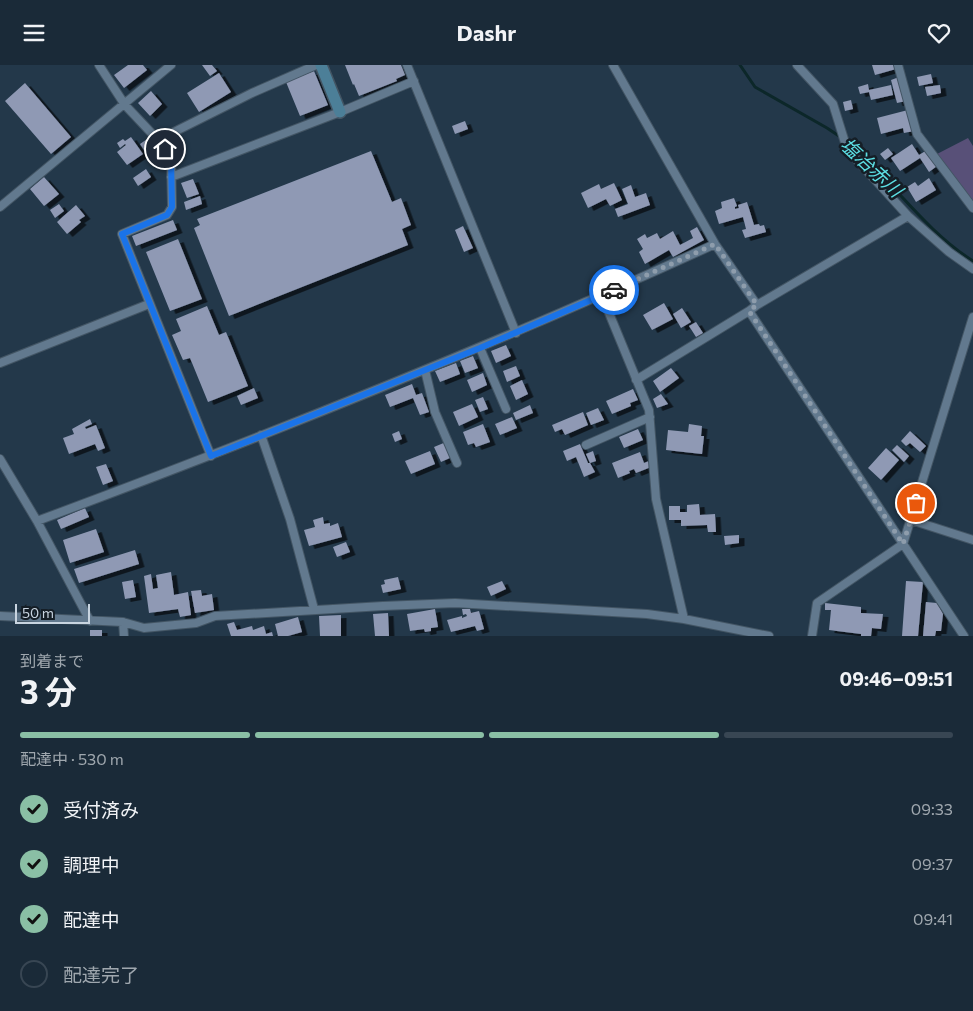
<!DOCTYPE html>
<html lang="ja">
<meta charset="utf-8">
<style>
body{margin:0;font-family:Commissioner,"Noto Sans JP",sans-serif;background:#273643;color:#f1f3f6;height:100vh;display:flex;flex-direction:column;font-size:19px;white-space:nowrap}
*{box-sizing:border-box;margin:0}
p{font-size:16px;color:#9fa7ae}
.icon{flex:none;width:28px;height:28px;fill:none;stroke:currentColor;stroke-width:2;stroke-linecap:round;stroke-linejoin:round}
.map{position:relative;height:571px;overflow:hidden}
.panel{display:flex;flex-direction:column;background:#1a2a38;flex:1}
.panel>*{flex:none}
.scale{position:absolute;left:15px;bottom:12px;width:75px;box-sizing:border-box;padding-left:5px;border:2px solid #c8d4e0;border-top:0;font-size:14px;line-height:18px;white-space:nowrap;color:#c8d4e0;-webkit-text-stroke:4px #151e26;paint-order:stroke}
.pin{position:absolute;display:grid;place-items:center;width:42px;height:42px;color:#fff;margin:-21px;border:2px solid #fff;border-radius:50%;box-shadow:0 1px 5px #0007}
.courier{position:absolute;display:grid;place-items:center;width:50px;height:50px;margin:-25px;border:4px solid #1a73e8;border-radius:50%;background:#fff;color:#222;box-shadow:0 1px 6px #0007}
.head em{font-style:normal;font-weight:700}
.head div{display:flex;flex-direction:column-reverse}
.head{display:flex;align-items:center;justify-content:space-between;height:85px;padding:0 20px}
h1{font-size:32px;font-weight:700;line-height:38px}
.bar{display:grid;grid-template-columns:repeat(4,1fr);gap:8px 5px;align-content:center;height:60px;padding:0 20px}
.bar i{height:6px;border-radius:4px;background:#384653}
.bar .on{background:#8abfa5}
.bar p{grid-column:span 4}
ol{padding:0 20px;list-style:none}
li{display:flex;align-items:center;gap:15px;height:55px}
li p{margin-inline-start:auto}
li .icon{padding:5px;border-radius:50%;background:#8abfa5;color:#111;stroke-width:4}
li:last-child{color:#9fa7ae}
li i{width:28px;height:28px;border:2px solid #384653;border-radius:50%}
header{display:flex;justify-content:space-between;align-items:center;height:65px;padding:0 20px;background:#1a2a38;font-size:22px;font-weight:700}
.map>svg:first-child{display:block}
.green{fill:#585078}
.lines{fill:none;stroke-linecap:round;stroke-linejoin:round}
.stream{stroke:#0c2729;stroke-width:3}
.building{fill:#8f99b4;filter:url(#shadow)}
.street-casing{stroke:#435564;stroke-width:10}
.secondary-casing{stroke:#435564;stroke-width:14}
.street{stroke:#62798e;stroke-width:8}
.secondary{stroke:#4c7f98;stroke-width:11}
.done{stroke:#8e9dac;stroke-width:5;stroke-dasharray:0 9}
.route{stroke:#1a73e8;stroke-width:6}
.labels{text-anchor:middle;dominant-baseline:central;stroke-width:5;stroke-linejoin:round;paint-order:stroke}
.water-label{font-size:19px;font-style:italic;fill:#5cdee3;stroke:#151e26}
</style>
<header><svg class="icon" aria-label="menu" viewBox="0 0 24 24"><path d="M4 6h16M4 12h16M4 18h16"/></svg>Dashr<svg class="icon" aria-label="heart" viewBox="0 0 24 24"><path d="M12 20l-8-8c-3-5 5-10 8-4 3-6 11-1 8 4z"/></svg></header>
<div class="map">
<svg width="973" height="571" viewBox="0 0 973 571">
<defs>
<filter id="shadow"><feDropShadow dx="5.5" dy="3" stdDeviation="0" flood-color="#0009"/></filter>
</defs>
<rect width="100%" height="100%" fill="#23384a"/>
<path class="green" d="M 968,73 L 973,81 L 973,136 L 937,89 Z"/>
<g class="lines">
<path class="stream" d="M 740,0 L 755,22 L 827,63 L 842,73
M 847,77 C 863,88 875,103 888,117 C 914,145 941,176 973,196"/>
</g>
<path class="building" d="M 128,0 L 143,0 L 147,5 L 124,23 L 114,10 Z
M 202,0 L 212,0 L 217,6 L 210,11 Z
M 345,0 L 401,0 L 405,10 L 396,14 L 397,16 L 359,31 L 354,19 L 353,20 Z
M 872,0 L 895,0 L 896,4 L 875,10 Z
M 314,6 L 328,40 L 300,51 L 286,17 Z
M 219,8 L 231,27 L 199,47 L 187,28 Z
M 931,9 L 933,18 L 919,21 L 917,12 Z
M 899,12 L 906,36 L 897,38 L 891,15 Z
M 25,18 L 71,72 L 51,89 L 5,36 Z
M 868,19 L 869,25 L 891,20 L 893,30 L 871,35 L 869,27 L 860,29 L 858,22 Z
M 940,20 L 941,28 L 927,31 L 925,22 Z
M 151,26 L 162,39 L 150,51 L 138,38 Z
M 851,35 L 853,44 L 845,46 L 843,37 Z
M 908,45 L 914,66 L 904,68 L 903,63 L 881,69 L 877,53 Z
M 465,56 L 468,64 L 455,69 L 452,61 Z
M 131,72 L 143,89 L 127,100 L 117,87 L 126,80 L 125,79 L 120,83 L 117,78 L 123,74 L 125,76 Z
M 150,72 L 157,83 L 159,82 L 165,90 L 153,99 L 140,79 Z
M 912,79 L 919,90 L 927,85 L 937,101 L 929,107 L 920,93 L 900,106 L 891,93 Z
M 888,83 L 893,89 L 885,95 L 880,89 Z
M 371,86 L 392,137 L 401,133 L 411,160 L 402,164 L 408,180 L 229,251 L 194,163 L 200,160 L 197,154 Z
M 146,104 L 151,112 L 138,121 L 133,113 Z
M 44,112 L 59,129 L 44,141 L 30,124 Z
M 929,113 L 936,125 L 916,137 L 907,122 L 915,117 L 918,121 Z
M 193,114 L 199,129 L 187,133 L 181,118 Z
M 614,118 L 622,135 L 610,141 L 606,134 L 588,143 L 581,128 L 599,119 L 601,124 Z
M 631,120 L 635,132 L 646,128 L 650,140 L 618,152 L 615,144 L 628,139 L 622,124 Z
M 200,131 L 202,139 L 186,145 L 184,137 Z
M 734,133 L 737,141 L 735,142 L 735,144 L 739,143 L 738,140 L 747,137 L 754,160 L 759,159 L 760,161 L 764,160 L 766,167 L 745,173 L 742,165 L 746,164 L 743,152 L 719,159 L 715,146 L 722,143 L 721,137 Z
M 59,139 L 64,146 L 55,153 L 50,145 Z
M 76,140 L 85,151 L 79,155 L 81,157 L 67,169 L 57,157 Z
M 173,155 L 177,165 L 136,181 L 132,171 Z
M 463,161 L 473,183 L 464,187 L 455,165 Z
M 697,162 L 704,175 L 673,192 L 669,185 L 645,199 L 639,187 L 643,184 L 637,174 L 645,169 L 647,173 L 657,168 L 660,174 L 673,166 L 680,180 L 693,173 L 690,166 Z
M 178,174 L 202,234 L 170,246 L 146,187 Z
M 664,238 L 673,254 L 652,265 L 643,250 Z
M 207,241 L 219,270 L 226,267 L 248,321 L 208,337 L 190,293 L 183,295 L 172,270 L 181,266 L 176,254 Z
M 682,243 L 691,257 L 681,263 L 673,249 Z
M 696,257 L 703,268 L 696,272 L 689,261 Z
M 506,280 L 511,291 L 496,298 L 491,286 Z
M 473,291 L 478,303 L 465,308 L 460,296 Z
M 456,298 L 460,309 L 440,317 L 435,306 Z
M 516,301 L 520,311 L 507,317 L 503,306 Z
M 671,303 L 679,313 L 660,327 L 653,316 Z
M 483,308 L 487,320 L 472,327 L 467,315 Z
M 522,315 L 528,329 L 516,335 L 510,321 Z
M 412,319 L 416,330 L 422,328 L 429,347 L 420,350 L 413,333 L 390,342 L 385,330 Z
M 254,323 L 258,333 L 241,340 L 237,331 Z
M 633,324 L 638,335 L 630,338 L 631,341 L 612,349 L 606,336 Z
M 661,329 L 668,339 L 657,343 L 653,334 Z
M 483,332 L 488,344 L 480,347 L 475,335 Z
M 472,339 L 478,352 L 459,361 L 453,347 Z
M 530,340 L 533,348 L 516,355 L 513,348 Z
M 598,343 L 604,355 L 591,360 L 586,348 Z
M 583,347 L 588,360 L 565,370 L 562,364 L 555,367 L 552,360 Z
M 512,352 L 517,363 L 500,370 L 495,359 Z
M 90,354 L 92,359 L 85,362 L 86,364 L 96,360 L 105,383 L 98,386 L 95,379 L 69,389 L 63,373 L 74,369 L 72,364 Z
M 483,359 L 490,377 L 476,382 L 474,378 L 468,380 L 463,367 Z
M 689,359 L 702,361 L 701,371 L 704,371 L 702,389 L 666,385 L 668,365 L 688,367 Z
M 638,364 L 643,375 L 624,383 L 619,372 Z
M 399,366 L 402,374 L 395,377 L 392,369 Z
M 910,366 L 926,381 L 920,387 L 910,378 L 906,381 L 901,376 Z
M 446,377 L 452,392 L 441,397 L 434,382 Z
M 580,379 L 588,398 L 590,398 L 586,389 L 593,386 L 596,396 L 590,398 L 595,407 L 584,412 L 576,392 L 567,396 L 563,386 Z
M 897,380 L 909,391 L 904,397 L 892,385 Z
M 886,383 L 899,395 L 881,415 L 868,403 Z
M 430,386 L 435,399 L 411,409 L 405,396 Z
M 640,387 L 644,398 L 649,396 L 651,402 L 636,408 L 634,404 L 629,406 L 630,408 L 618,413 L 612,398 Z
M 106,399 L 113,416 L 103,420 L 96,402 Z
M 699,439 L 700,450 L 715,449 L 716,467 L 708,467 L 707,460 L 681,461 L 681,455 L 669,455 L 669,441 L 680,441 L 680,447 L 687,447 L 687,440 Z
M 85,443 L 89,452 L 61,464 L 57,455 Z
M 323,452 L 324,459 L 330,458 L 330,461 L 338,458 L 342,472 L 309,481 L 304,465 L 315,462 L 313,455 Z
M 96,464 L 104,487 L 70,498 L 63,475 Z
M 739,470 L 739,478 L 725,480 L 724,471 Z
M 346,477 L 350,487 L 337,492 L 333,482 Z
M 135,485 L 139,499 L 79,518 L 74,504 Z
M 171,507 L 174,530 L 188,527 L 191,550 L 180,552 L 178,544 L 149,548 L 144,511 L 151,509 L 153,524 L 158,523 L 156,510 Z
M 398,512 L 401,524 L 383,528 L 381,520 L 385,519 L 384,515 Z
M 133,515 L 136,532 L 125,534 L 122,517 Z
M 502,516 L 506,524 L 491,531 L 487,522 Z
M 906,516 L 923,517 L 918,571 L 902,571 Z
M 201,525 L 202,531 L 212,529 L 214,545 L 195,548 L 191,526 Z
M 926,537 L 937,538 L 943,549 L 941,566 L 936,566 L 935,571 L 923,571 Z
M 825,538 L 861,542 L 861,548 L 883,549 L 881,564 L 872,563 L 871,571 L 861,571 L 861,569 L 829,565 L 831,545 L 825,545 Z
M 435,544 L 438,562 L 431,563 L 431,566 L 425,567 L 424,564 L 410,566 L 407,549 Z
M 462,544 L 470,544 L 471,548 L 479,546 L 484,564 L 477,566 L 475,561 L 451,567 L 447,555 L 462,551 L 462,553 L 467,551 L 466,549 L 463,550 Z
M 388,548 L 389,571 L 375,571 L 373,549 Z
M 341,550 L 341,571 L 320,571 L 319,551 Z
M 298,552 L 302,567 L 288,571 L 278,571 L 275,559 Z
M 234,557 L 237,565 L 252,561 L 253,565 L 264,561 L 266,569 L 272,567 L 273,571 L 231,571 L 227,559 Z
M 90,565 L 102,565 L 102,571 L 90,571 Z"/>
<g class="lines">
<defs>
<path id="street" d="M 99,0 L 125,40 L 158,75 L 171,93 L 172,142 L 167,150 L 122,169 L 211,391
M 407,0 L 516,268
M 613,0 L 715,179 L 757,240 L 749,246 L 964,571
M 797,0 L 833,39 L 847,84 L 908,151 L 949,187 L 973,204
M 898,0 L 917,69 L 973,143
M 158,75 L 252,28 L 316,0
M 171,112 L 340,47 L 414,16
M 0,142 L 171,0
M 602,231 L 649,345 L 656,434 L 684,554
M 757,240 L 908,151
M 480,283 L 506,344
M 0,298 L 149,239
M 425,305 L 435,347 L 457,398
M 636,315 L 749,246
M 261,370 L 290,454 L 314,544
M 586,380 L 650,352
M 0,394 L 37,456 L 90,556
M 911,455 L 973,475
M 37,456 C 266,371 493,281 715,179
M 0,551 L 123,557 L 144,563 L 196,558 L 215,551 L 383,541 L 455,538 L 647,549 L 684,554 L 769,571
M 123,557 L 124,571
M 812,571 L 817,538 L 903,479 L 973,252"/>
<path id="secondary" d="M 321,0 L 340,47"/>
</defs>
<use href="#street" class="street-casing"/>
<use href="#secondary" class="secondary-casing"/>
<use href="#street" class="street"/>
<use href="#secondary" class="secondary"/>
</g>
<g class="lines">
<path class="done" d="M 614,225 L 715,179 L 757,240 L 749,246 L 903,479 L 916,438"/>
<path class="route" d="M 165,84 L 171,93 L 172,142 L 167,150 L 122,169 L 211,391 L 480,283 L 614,225"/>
</g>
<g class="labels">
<g class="water-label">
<text transform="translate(872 102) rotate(43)">塩冶赤川</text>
</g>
</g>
</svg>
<div class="scale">50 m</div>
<div class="pin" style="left:916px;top:438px;background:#ea580c"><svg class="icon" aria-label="bag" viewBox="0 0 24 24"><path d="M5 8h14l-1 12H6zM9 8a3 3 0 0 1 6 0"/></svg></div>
<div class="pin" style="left:165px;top:84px;background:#1f2937"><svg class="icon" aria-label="home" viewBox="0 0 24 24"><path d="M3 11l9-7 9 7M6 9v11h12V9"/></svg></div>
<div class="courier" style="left:614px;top:225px"><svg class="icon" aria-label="car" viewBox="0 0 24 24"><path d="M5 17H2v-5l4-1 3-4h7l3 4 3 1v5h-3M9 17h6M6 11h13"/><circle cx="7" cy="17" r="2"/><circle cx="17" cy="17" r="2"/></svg></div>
</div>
<section class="panel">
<div class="head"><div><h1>3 分</h1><p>到着まで</p></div><em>09:46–09:51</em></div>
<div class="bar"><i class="on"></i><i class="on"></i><i class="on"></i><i></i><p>配達中 · 530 m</p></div>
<ol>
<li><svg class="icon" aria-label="check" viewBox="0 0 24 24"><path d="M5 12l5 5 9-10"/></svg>受付済み<p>09:33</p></li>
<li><svg class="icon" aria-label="check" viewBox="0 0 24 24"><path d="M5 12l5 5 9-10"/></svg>調理中<p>09:37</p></li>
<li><svg class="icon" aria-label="check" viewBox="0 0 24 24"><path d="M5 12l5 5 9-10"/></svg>配達中<p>09:41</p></li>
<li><i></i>配達完了</li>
</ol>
</section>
